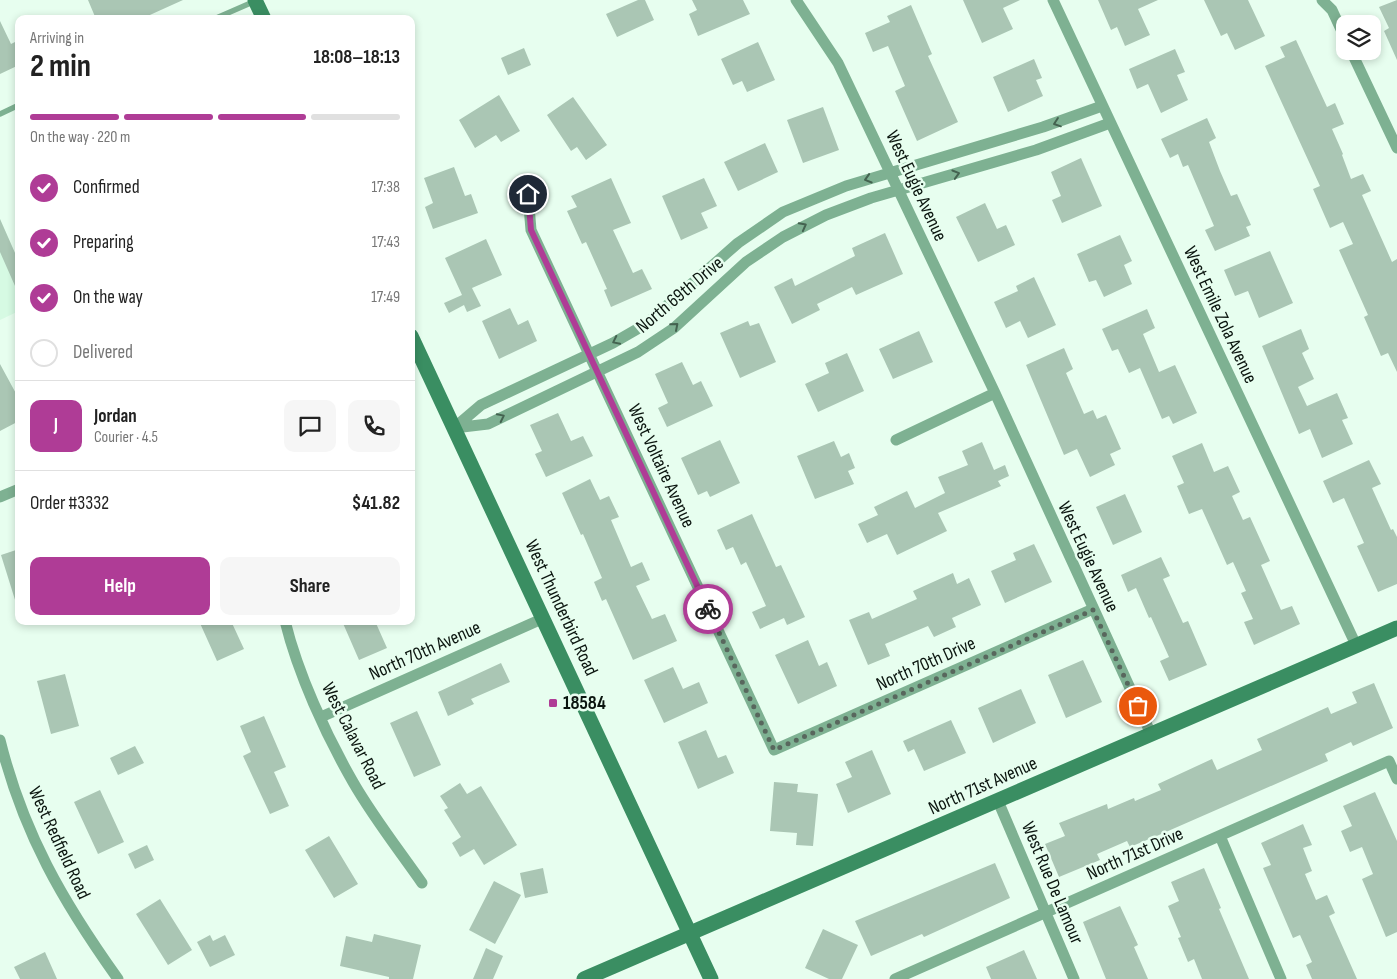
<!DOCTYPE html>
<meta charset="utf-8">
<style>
body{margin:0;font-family:"Sofia Sans Condensed",sans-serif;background:#f6f6f6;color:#222;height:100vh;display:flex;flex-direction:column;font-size:19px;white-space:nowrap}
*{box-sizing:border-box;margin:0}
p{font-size:16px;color:#767676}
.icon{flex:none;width:28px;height:28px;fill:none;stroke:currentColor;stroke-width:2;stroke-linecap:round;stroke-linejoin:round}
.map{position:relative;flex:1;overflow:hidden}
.drawer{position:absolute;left:15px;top:15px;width:400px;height:610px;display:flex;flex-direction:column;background:#fff;border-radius:10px;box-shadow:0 2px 8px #0003}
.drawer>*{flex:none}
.controls{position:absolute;left:1336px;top:15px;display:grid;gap:10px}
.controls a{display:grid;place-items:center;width:45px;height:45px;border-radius:10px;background:#fff;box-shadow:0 2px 8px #0003;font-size:25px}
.pin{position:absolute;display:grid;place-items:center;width:42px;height:42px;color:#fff;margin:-21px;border:2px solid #fff;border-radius:50%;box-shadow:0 1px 5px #0007}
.courier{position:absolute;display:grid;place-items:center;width:50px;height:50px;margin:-25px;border:4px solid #af3c96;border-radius:50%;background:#fff;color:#222;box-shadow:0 1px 6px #0007}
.summary em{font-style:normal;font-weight:700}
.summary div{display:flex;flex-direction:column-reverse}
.summary{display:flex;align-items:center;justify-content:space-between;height:85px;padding:0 15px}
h1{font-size:32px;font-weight:700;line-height:38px}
.bar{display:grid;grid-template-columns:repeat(4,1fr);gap:8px 5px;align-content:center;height:60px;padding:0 15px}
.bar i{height:6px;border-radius:4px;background:#e0e0e0}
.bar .selected{background:#af3c96}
.bar p{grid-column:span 4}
.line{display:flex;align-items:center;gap:12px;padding:0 15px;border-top:1px solid #e0e0e0}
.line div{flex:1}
.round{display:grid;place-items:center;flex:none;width:52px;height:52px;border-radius:10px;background:#f6f6f6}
ol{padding:0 15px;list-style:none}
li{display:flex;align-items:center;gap:15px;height:55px}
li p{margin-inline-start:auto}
li .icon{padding:5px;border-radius:50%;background:#af3c96;color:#fff;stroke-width:4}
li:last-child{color:#767676}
li i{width:28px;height:28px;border:2px solid #e0e0e0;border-radius:50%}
.action{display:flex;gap:10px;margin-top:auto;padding:10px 15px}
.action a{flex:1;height:58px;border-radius:10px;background:#af3c96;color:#fff;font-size:20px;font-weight:700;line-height:58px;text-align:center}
.action a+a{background:#f6f6f6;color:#222}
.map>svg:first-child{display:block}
.built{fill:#d6fae3}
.building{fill:#aac6b4}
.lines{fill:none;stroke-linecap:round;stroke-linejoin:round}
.lane{stroke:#7eb192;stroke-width:5.5}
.street{stroke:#7eb192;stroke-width:11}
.secondary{stroke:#3a8e62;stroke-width:15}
.oneway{stroke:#446350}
.done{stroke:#58675d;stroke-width:5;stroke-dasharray:0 9}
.route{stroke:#af3c96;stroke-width:6}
.poi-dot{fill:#af3c96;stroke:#e7feef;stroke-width:2}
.labels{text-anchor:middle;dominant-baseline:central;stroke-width:5;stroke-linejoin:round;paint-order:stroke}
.street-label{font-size:19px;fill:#0b150f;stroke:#e7feef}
.poi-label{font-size:19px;font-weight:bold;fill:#0b150f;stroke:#e7feef;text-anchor:start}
</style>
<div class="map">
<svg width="1397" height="979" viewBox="0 0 1397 979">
<rect width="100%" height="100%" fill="#e7feef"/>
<path class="built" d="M 0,219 L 19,262 L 19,311 L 0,320 Z"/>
<path class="building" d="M 88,0 L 183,0 L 141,19 L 96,19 Z
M 638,0 L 645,0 L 654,20 L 617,37 L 606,14 Z
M 692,0 L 743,0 L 750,14 L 698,36 L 689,14 L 697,10 Z
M 963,0 L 1020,0 L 1003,8 L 1013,29 L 982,43 Z
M 1098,0 L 1158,0 L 1138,9 L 1150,35 L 1125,46 L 1117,27 L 1111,30 Z
M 1204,0 L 1248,0 L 1265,36 L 1235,50 L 1227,33 L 1221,36 Z
M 1397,0 L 1397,60 L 1384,31 L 1389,28 L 1379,7 Z
M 911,5 L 932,54 L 928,56 L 958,122 L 917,141 L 895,91 L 905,86 L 888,46 L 873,52 L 865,33 L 890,22 L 887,16 Z
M 0,21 L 11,44 L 19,40 L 19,65 L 0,74 Z
M 1296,40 L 1327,107 L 1335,103 L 1344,124 L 1332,129 L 1343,154 L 1342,155 L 1351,179 L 1363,174 L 1371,191 L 1362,195 L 1392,262 L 1397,259 L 1397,372 L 1388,353 L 1381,356 L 1364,317 L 1368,315 L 1339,250 L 1353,244 L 1343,222 L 1330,228 L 1313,189 L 1320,186 L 1265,66 L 1285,57 L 1280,47 Z
M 758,42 L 775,80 L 747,92 L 742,81 L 733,85 L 721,59 Z
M 524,48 L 531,65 L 508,75 L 501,58 Z
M 1175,49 L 1185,72 L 1177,75 L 1188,100 L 1161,113 L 1148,84 L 1137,89 L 1129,69 Z
M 1034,59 L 1042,78 L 1036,80 L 1043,96 L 1008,112 L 993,77 Z
M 499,95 L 520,131 L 501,142 L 496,135 L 475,148 L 459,120 Z
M 573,97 L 607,145 L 586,160 L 577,147 L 571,151 L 547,115 Z
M 823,107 L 839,150 L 803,163 L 787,120 Z
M 1207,118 L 1216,138 L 1209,142 L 1220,171 L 1231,196 L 1237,194 L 1251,225 L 1246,227 L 1250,236 L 1215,251 L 1205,230 L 1214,226 L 1188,165 L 1183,167 L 1178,154 L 1170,158 L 1161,139 Z
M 765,143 L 778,172 L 738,191 L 724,162 Z
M 1081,158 L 1102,206 L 1062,223 L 1052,200 L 1061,196 L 1051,172 Z
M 454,167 L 465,196 L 471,194 L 478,213 L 433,229 L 425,207 L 433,203 L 424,178 Z
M 611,178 L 631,223 L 613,230 L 633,273 L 642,269 L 652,289 L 611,307 L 604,290 L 607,289 L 586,242 L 582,244 L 567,211 L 577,207 L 571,196 Z
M 704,178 L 717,206 L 701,213 L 708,228 L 681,240 L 662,196 Z
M 985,203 L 997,229 L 1006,225 L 1015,245 L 978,262 L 956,217 Z
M 0,219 L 19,262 L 19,295 L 0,252 Z
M 885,233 L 903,274 L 856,295 L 852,287 L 817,304 L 820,310 L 792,324 L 774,287 L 792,278 L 795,286 L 855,256 L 852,248 Z
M 1120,235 L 1132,261 L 1124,265 L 1132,284 L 1104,297 L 1096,280 L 1089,282 L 1077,254 Z
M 486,239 L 502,275 L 472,288 L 481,306 L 467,312 L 464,305 L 449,313 L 444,303 L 462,295 L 445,258 Z
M 1270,251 L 1293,303 L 1259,318 L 1248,291 L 1235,296 L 1224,270 Z
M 1034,277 L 1056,325 L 1028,338 L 1020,321 L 1006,328 L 994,302 L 1018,291 L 1016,286 Z
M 510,308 L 518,325 L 528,320 L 537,341 L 499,359 L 482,321 Z
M 1147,309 L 1155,328 L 1143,334 L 1159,372 L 1175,365 L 1197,413 L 1173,424 L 1169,416 L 1162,419 L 1140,368 L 1129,373 L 1118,349 L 1112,351 L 1102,329 Z
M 748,321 L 750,326 L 759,323 L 776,362 L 740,378 L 720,333 Z
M 1301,329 L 1309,349 L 1302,353 L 1314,379 L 1298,387 L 1307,406 L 1337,393 L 1348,418 L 1342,420 L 1353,444 L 1322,458 L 1310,429 L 1299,434 L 1262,346 Z
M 919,331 L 933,362 L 893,379 L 879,349 Z
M 1064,348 L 1073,369 L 1066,373 L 1084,414 L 1093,410 L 1097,419 L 1106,415 L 1121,449 L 1110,454 L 1115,465 L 1090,477 L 1077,449 L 1064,455 L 1026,365 Z
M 847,353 L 864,391 L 818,412 L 805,384 L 829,373 L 825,363 Z
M 682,362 L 693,385 L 701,381 L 713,406 L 667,427 L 658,408 L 668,403 L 655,374 Z
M 0,364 L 19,399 L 19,421 L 0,431 Z
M 558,413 L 571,441 L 583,436 L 593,456 L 546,477 L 535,454 L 542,451 L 530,425 Z
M 720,440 L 740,483 L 710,497 L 707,491 L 698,495 L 681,458 Z
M 834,441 L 841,457 L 849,453 L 855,468 L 848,471 L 854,484 L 815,499 L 797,456 Z
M 982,442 L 994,470 L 1005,465 L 1009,476 L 998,481 L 1001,486 L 938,513 L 947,531 L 897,555 L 887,534 L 867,543 L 858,524 L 878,515 L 874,507 L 907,491 L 915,508 L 945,493 L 938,477 L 968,465 L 962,451 Z
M 1202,443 L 1214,472 L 1228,466 L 1240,492 L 1232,496 L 1243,520 L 1250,517 L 1270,561 L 1261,565 L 1281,610 L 1292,606 L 1300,624 L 1254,645 L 1244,622 L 1253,619 L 1241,593 L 1246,591 L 1233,562 L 1227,565 L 1202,509 L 1189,514 L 1177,486 L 1184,483 L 1172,456 Z
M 1369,460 L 1381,484 L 1372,488 L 1391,530 L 1393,529 L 1397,537 L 1397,584 L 1378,592 L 1357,546 L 1364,543 L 1344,498 L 1333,503 L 1323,481 Z
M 590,479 L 600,500 L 609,496 L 619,517 L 611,520 L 631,567 L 642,562 L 650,580 L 636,586 L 652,619 L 665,614 L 677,641 L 633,660 L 606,599 L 602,601 L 594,582 L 602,578 L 583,534 L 581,535 L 562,493 Z
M 1125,494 L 1142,532 L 1113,545 L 1096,507 Z
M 752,514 L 776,567 L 781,565 L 805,617 L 787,625 L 784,618 L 760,629 L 752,612 L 766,606 L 746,562 L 741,565 L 733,547 L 726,550 L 717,530 Z
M 1034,544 L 1052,582 L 1005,603 L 991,571 L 1016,560 L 1013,553 Z
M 19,549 L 19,603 L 16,603 L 1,555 Z
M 1161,557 L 1170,576 L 1163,579 L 1183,623 L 1188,621 L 1207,665 L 1169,681 L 1160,661 L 1169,657 L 1151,617 L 1149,618 L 1136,588 L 1128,592 L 1121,575 Z
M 953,573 L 957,584 L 969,578 L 981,605 L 952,618 L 956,627 L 934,637 L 928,626 L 885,644 L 890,656 L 868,665 L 849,620 L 869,612 L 872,619 L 917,599 L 913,591 Z
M 199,621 L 231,621 L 244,649 L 217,661 Z
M 342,621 L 375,621 L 387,648 L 359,660 Z
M 808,640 L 819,666 L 827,662 L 837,686 L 798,704 L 775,655 Z
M 1083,660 L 1102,702 L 1066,718 L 1048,675 Z
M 501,663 L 510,682 L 471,699 L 474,704 L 448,716 L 438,692 Z
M 673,667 L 683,689 L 699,682 L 708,703 L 664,723 L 644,680 Z
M 65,674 L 79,726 L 51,734 L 37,681 Z
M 1374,683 L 1393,728 L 1353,746 L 1351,742 L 1325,754 L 1328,761 L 1159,835 L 1130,847 L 1127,841 L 1097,854 L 1100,860 L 1059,877 L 1045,844 L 1065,836 L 1059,823 L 1107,804 L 1108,809 L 1134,798 L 1135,801 L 1161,790 L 1158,784 L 1212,759 L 1217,770 L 1262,750 L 1257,739 L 1328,707 L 1331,714 L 1357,703 L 1352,692 Z
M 1021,689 L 1036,723 L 993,743 L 978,708 Z
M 417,711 L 441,765 L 414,777 L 390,723 Z
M 264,716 L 286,767 L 274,772 L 289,806 L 270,814 L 243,756 L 251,752 L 240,726 Z
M 951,720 L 966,753 L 924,771 L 914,749 L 908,752 L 903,741 Z
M 706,730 L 718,758 L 726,755 L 734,773 L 698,789 L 678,742 Z
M 135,746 L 144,763 L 118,775 L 110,758 Z
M 872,750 L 891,794 L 848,813 L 836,784 L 852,777 L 845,762 Z
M 774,782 L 798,784 L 797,792 L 818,794 L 813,846 L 796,845 L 797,833 L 770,831 Z
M 460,783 L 467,794 L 481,786 L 517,845 L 484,865 L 474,849 L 460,857 L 452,843 L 461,837 L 444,810 L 448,808 L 440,796 Z
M 100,790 L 124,842 L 98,854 L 74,802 Z
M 1375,792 L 1397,841 L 1397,932 L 1386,937 L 1362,879 L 1373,874 L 1362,847 L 1350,852 L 1341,831 L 1352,826 L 1343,806 Z
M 1303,824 L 1312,845 L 1303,848 L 1312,871 L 1305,874 L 1316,900 L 1327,895 L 1335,913 L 1329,916 L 1357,979 L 1312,979 L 1306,965 L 1312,962 L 1300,935 L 1293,938 L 1263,868 L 1271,865 L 1261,843 Z
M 329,836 L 358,884 L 334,898 L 305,850 Z
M 147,845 L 154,860 L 135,869 L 128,854 Z
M 995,863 L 1010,898 L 924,937 L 922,934 L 871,956 L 855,921 Z
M 543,868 L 548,893 L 525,898 L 520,873 Z
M 1204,868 L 1221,908 L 1219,909 L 1249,979 L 1202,979 L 1194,959 L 1188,962 L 1178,938 L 1181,937 L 1168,906 L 1179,901 L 1171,882 Z
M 494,881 L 521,895 L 495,944 L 469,930 Z
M 160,899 L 192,950 L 168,965 L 136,914 Z
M 1120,906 L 1138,945 L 1134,947 L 1148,979 L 1106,979 L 1083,922 Z
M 823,929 L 858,945 L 842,979 L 829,979 L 805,968 Z
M 374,934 L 421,945 L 413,979 L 389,979 L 389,977 L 340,966 L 346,936 L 372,942 Z
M 210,935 L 213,941 L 225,935 L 235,955 L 210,967 L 197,942 Z
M 486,948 L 503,956 L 493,979 L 473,979 Z
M 1024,950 L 1037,979 L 991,979 L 986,967 Z
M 45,952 L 57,979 L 20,979 L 14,967 Z"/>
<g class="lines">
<path class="lane" d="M 214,19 L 253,2
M 0,114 L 19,105"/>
<path class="street" d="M 796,0 L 838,63 L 995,393 L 1151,734
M 1053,0 L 1356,645
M 1322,0 L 1332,10 L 1345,38
M 1351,51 L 1397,148
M 528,194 L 531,230 L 774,750 L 1093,609
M 454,428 L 481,405 L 613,343 L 646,324 L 738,243 L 783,212 L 846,186 L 1043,127 L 1102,106
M 454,428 L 488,424 L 638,352 L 674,328 L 746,262 L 783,237 L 826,215 L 871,198 L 1036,150 L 1110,123
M 896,440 L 995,393
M 0,497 L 19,489
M 285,621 C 298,674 326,735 353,782 C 373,817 399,850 422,883
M 321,717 L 544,618
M 0,740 C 23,833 63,902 118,979
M 998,801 L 1074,979
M 1220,836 L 1281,979
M 895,979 L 1389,761 L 1397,779"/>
<path class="secondary" d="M 255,0 L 264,19
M 411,336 L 711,979
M 584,979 L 1397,628"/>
</g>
<defs><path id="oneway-chevron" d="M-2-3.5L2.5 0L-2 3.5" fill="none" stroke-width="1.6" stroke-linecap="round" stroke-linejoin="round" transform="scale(1.25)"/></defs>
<g class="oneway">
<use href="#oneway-chevron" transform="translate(1057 123) rotate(161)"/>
<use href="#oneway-chevron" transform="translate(956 174) rotate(-16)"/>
<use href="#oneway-chevron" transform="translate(868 179) rotate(163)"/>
<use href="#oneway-chevron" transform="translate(803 226) rotate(-28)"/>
<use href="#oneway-chevron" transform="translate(675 326) rotate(-41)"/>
<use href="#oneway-chevron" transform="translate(616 341) rotate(154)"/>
<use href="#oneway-chevron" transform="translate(501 417) rotate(-26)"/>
</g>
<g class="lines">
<path class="done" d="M 708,609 L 774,750 L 1093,610 L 1138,706"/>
<path class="route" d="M 528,194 L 531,230 L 708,609"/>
</g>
<rect class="poi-dot" x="548" y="698" width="10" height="10" rx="2.5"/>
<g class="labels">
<g class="street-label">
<text transform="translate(916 186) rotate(65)">West Eugie Avenue</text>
<text transform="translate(680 295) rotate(-40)">North 69th Drive</text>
<text transform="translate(1220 315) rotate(65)">West Emile Zola Avenue</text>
<text transform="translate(661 466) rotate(65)">West Voltaire Avenue</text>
<text transform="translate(1088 557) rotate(65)">West Eugie Avenue</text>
<text transform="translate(561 608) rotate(65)">West Thunderbird Road</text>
<text transform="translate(425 651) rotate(-24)">North 70th Avenue</text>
<text transform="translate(926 664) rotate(-24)">North 70th Drive</text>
<text transform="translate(353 736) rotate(63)">West Calavar Road</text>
<text transform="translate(983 786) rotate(-24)">North 71st Avenue</text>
<text transform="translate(59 843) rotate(65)">West Redfield Road</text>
<text transform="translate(1135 854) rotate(-24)">North 71st Drive</text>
<text transform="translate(1052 883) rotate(67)">West Rue De Lamour</text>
</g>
<g class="poi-label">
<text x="563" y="703">18584</text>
</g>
</g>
</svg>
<div class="controls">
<a><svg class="icon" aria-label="layers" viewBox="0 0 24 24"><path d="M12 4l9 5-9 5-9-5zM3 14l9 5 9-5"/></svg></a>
</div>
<div class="pin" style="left:1138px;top:706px;background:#ea580c"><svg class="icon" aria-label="bag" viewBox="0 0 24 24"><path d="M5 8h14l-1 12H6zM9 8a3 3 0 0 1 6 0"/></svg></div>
<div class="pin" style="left:528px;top:194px;background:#1f2937"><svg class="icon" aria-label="home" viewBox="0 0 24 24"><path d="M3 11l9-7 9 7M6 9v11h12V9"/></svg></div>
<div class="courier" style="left:708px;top:609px"><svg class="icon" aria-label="bike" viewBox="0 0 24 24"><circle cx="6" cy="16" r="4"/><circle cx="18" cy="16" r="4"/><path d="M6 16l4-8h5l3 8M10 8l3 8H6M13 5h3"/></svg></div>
<section class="drawer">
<div class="summary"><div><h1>2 min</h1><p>Arriving in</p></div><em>18:08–18:13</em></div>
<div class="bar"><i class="selected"></i><i class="selected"></i><i class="selected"></i><i></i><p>On the way · 220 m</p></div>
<ol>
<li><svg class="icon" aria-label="check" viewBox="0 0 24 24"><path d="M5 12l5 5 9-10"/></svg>Confirmed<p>17:38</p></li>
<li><svg class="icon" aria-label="check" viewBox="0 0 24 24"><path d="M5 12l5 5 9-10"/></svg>Preparing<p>17:43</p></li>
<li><svg class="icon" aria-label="check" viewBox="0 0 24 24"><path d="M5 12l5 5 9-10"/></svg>On the way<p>17:49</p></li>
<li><i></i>Delivered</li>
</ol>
<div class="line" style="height:90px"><b class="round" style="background:#af3c96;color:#fff">J</b><div><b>Jordan</b><p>Courier · 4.5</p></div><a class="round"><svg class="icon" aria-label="chat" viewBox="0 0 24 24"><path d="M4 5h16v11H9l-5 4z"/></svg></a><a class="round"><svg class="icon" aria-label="phone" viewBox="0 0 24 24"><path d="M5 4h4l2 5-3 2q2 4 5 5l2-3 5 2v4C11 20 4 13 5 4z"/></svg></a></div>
<div class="line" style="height:65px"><div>Order #3332</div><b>$41.82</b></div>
<div class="action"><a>Help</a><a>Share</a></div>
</section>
</div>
